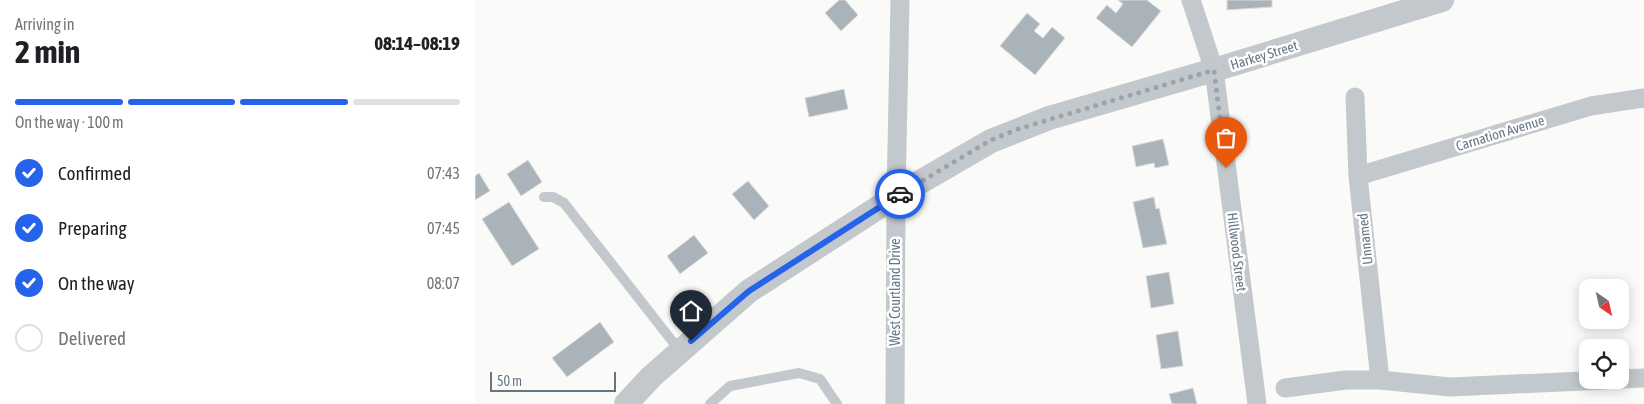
<!DOCTYPE html>
<meta charset="utf-8">
<style>
body{margin:0;font-family:"Asap Condensed",sans-serif;background:#f2f2f2;color:#202124;height:100vh;display:flex;flex-direction:column;font-size:19px;white-space:nowrap}
*{box-sizing:border-box;margin:0}
p{font-size:16px;color:#757577}
.icon{flex:none;width:28px;height:28px;fill:none;stroke:currentColor;stroke-width:2;stroke-linecap:round;stroke-linejoin:round}
.map{position:relative;flex:1;overflow:hidden}
.side{display:flex;flex-direction:column;background:#fff;width:475px}
.side>*{flex:none}
.needle{width:32px;rotate:146deg}
.buttons{position:absolute;left:1104px;top:279px;display:grid;gap:10px}
.buttons a{display:grid;place-items:center;width:50px;height:50px;border-radius:10px;background:#fff;box-shadow:0 2px 12px #0003;font-size:25px}
.scale{position:absolute;left:15px;bottom:12px;width:126px;box-sizing:border-box;padding-left:5px;border:2px solid #657683;border-top:0;font-size:14px;line-height:18px;white-space:nowrap;color:#657683;-webkit-text-stroke:4px #fff;paint-order:stroke}
.pin{position:absolute;display:grid;place-items:center;width:42px;height:42px;color:#fff;margin:-51px -21px;border-radius:50% 50% 50% 0;rotate:-45deg;box-shadow:0 0 5px #0007}
.pin .icon{rotate:45deg}
.courier{position:absolute;display:grid;place-items:center;width:50px;height:50px;margin:-25px;border:4px solid #2563eb;border-radius:50%;background:#fff;color:#222;box-shadow:0 1px 6px #0007}
.headline em{font-style:normal;font-weight:700}
.headline div{display:flex;flex-direction:column-reverse}
.headline{display:flex;align-items:center;justify-content:space-between;height:85px;padding:0 15px}
h1{font-size:32px;font-weight:700;line-height:38px}
.bar{display:grid;grid-template-columns:repeat(4,1fr);gap:8px 5px;align-content:center;height:60px;padding:0 15px}
.bar i{height:6px;border-radius:4px;background:#e0e0e0}
.bar .active{background:#2563eb}
.bar p{grid-column:span 4}
ol{padding:0 15px;list-style:none}
li{display:flex;align-items:center;gap:15px;height:55px}
li p{margin-inline-start:auto}
li .icon{padding:5px;border-radius:50%;background:#2563eb;color:#fff;stroke-width:4}
li:last-child{color:#757577}
li i{width:28px;height:28px;border:2px solid #e0e0e0;border-radius:50%}
main{display:flex;flex:1;min-height:0}
.map>svg:first-child{display:block}
.building{fill:#aab3b9;stroke:#dcdcda}
.lines{fill:none;stroke-linecap:round;stroke-linejoin:round}
.service{stroke:#c3c8cc;stroke-width:10}
.minor{stroke:#c3c8cc;stroke-width:19}
.tertiary{stroke:#c3c8cc;stroke-width:24}
.done{stroke:#99a4ac;stroke-width:5;stroke-dasharray:0 9}
.route{stroke:#2563eb;stroke-width:6}
.labels{text-anchor:middle;dominant-baseline:central;stroke-width:5;stroke-linejoin:round;paint-order:stroke}
.street-label{font-size:14px;fill:#657683;stroke:#fff}
</style>
<main>
<section class="side">
<div class="headline"><div><h1>2 min</h1><p>Arriving in</p></div><em>08:14–08:19</em></div>
<div class="bar"><i class="active"></i><i class="active"></i><i class="active"></i><i></i><p>On the way · 100 m</p></div>
<ol>
<li><svg class="icon" aria-label="check" viewBox="0 0 24 24"><path d="M5 12l5 5 9-10"/></svg>Confirmed<p>07:43</p></li>
<li><svg class="icon" aria-label="check" viewBox="0 0 24 24"><path d="M5 12l5 5 9-10"/></svg>Preparing<p>07:45</p></li>
<li><svg class="icon" aria-label="check" viewBox="0 0 24 24"><path d="M5 12l5 5 9-10"/></svg>On the way<p>08:07</p></li>
<li><i></i>Delivered</li>
</ol>
</section>
<div class="map">
<svg width="1169" height="404" viewBox="0 0 1169 404">
<rect width="100%" height="100%" fill="#fafaf8"/>
<path class="building" d="M 364,0 L 370,0 L 383,15 L 366,31 L 350,13 Z
M 643,0 L 672,0 L 686,11 L 657,47 L 621,18 L 632,5 L 641,13 L 648,4 Z
M 752,0 L 797,0 L 797,7 L 752,10 Z
M 552,13 L 565,24 L 559,31 L 568,38 L 577,27 L 590,38 L 560,75 L 525,46 Z
M 369,89 L 373,109 L 334,117 L 330,98 Z
M 688,139 L 694,165 L 680,168 L 679,163 L 661,167 L 657,146 Z
M 53,160 L 67,182 L 46,196 L 32,174 Z
M 4,173 L 15,191 L 0,200 L 0,176 Z
M 273,181 L 294,206 L 279,220 L 257,194 Z
M 679,197 L 681,209 L 684,208 L 692,244 L 668,248 L 658,202 Z
M 34,202 L 64,249 L 37,266 L 7,219 Z
M 219,235 L 233,253 L 205,274 L 192,256 Z
M 694,272 L 699,304 L 676,308 L 671,276 Z
M 125,322 L 139,342 L 92,377 L 77,358 Z
M 703,331 L 708,366 L 686,369 L 681,335 Z
M 718,388 L 722,404 L 697,404 L 694,394 Z"/>
<g class="lines">
<path class="service" d="M 69,197 L 78,197 L 89,203 L 205,351
M 235,404 L 255,386 L 324,373 L 345,379 L 362,404"/>
<path class="minor" d="M 716,0 L 739,70 L 782,404
M 880,97 L 883,176 L 905,380
M 883,176 L 1116,106 L 1169,98
M 1145,379 L 1169,378
M 810,388 L 871,380 L 905,380 L 975,387 L 1130,380
M 420,404 L 421,196 L 425,0"/>
<path class="tertiary" d="M 151,404 L 176,377 L 274,291 L 421,196 L 516,141 L 574,118 L 739,70 L 967,0"/>
</g>
<g class="lines">
<path class="done" d="M 425,194 L 516,140 L 543,129 L 739,70 L 751,168"/>
<path class="route" d="M 216,341 L 274,291 L 425,194"/>
</g>
<g class="labels">
<g class="street-label">
<text transform="translate(789 55) rotate(-17)">Harkey Street</text>
<text transform="translate(1025 133) rotate(-17)">Carnation Avenue</text>
<text transform="translate(890 239) rotate(-96)">Unnamed</text>
<text transform="translate(762 252) rotate(83)">Hillwood Street</text>
<text transform="translate(420 292) rotate(-90)">West Courtland Drive</text>
</g>
</g>
</svg>
<div class="buttons">
<a><svg class="needle" viewBox="-14 -14 28 28"><path d="M0-13l5 13h-10z" fill="#e53935"/><path d="M0 13l5-13h-10z" fill="#757577"/></svg></a>
<a><svg class="icon" aria-label="locate" viewBox="0 0 24 24"><circle cx="12" cy="12" r="6"/><path d="M12 2v4M12 18v4M2 12h4M18 12h4"/></svg></a>
</div>
<div class="scale">50 m</div>
<div class="pin" style="left:751px;top:168px;background:#ea580c"><svg class="icon" aria-label="bag" viewBox="0 0 24 24"><path d="M5 8h14l-1 12H6zM9 8a3 3 0 0 1 6 0"/></svg></div>
<div class="pin" style="left:216px;top:341px;background:#1f2937"><svg class="icon" aria-label="home" viewBox="0 0 24 24"><path d="M3 11l9-7 9 7M6 9v11h12V9"/></svg></div>
<div class="courier" style="left:425px;top:194px"><svg class="icon" aria-label="car" viewBox="0 0 24 24"><path d="M5 17H2v-5l4-1 3-4h7l3 4 3 1v5h-3M9 17h6M6 11h13"/><circle cx="7" cy="17" r="2"/><circle cx="17" cy="17" r="2"/></svg></div>
</div>
</main>
